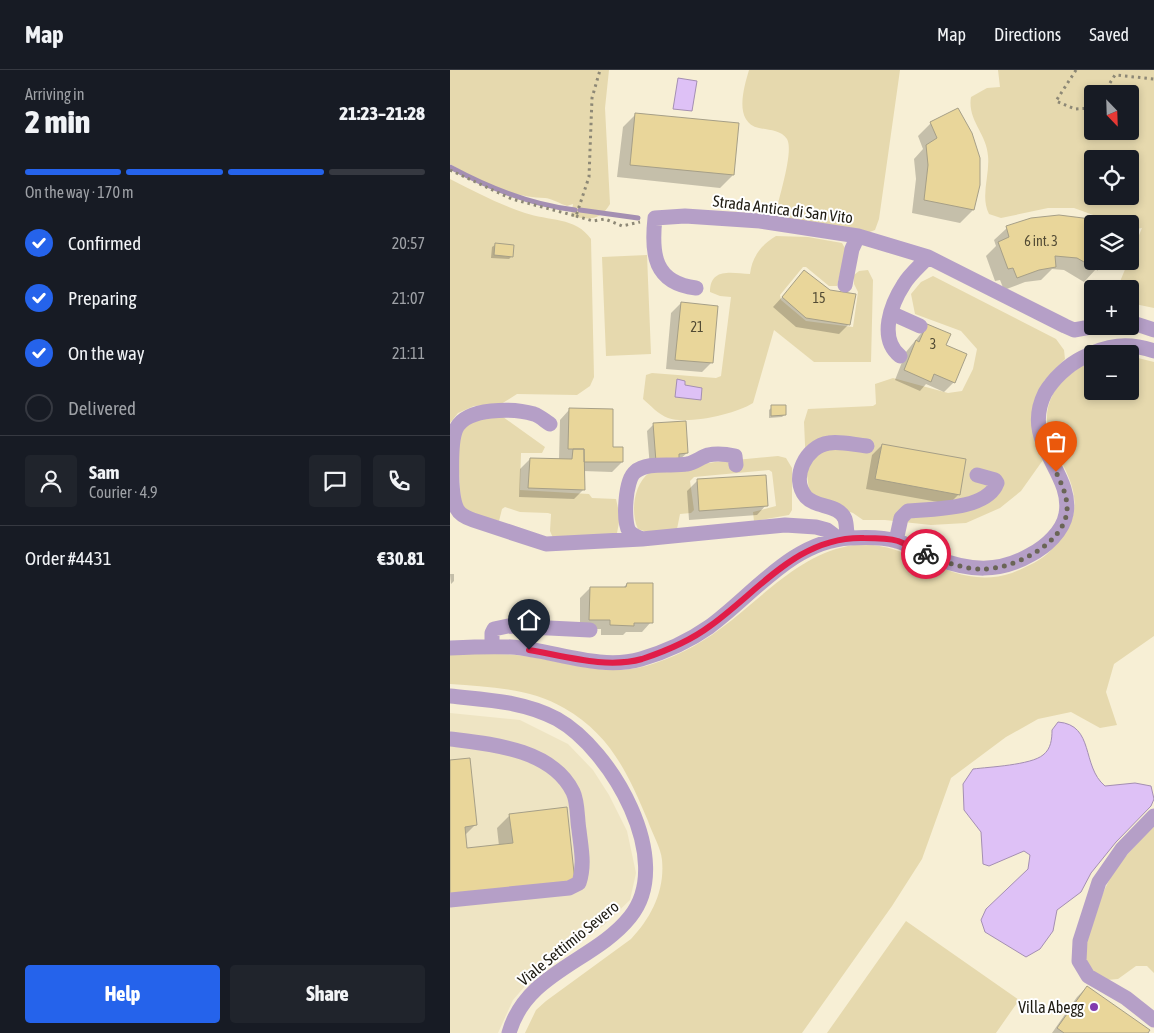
<!DOCTYPE html>
<meta charset="utf-8">
<style>
body{margin:0;font-family:"Asap Condensed",sans-serif;background:#20242c;color:#f1f3f6;height:100vh;display:flex;flex-direction:column;font-size:19px;white-space:nowrap}
*{box-sizing:border-box;margin:0}
p{font-size:16px;color:#9ea1a6}
.icon{flex:none;width:28px;height:28px;fill:none;stroke:currentColor;stroke-width:2;stroke-linecap:round;stroke-linejoin:round}
.map{position:relative;flex:1;overflow:hidden}
.panel{display:flex;flex-direction:column;background:#171b24;width:450px}
.panel>*{flex:none}
.needle{width:32px;rotate:157deg}
.buttons{position:absolute;left:634px;top:15px;display:grid;gap:10px}
.buttons a{display:grid;place-items:center;width:55px;height:55px;border-radius:5px;background:#171b24;box-shadow:0 2px 8px #0003;font-size:25px}
.pin{position:absolute;display:grid;place-items:center;width:42px;height:42px;color:#fff;margin:-51px -21px;border-radius:50% 50% 50% 0;rotate:-45deg;box-shadow:0 0 5px #0007}
.pin .icon{rotate:45deg}
.courier{position:absolute;display:grid;place-items:center;width:50px;height:50px;margin:-25px;border:4px solid #e11d48;border-radius:50%;background:#fff;color:#222;box-shadow:0 1px 6px #0007}
.overview em{font-style:normal;font-weight:800}
.overview div{display:flex;flex-direction:column-reverse}
.overview{display:flex;align-items:center;justify-content:space-between;height:85px;padding:0 25px}
h1{font-size:32px;font-weight:800;line-height:38px}
.bar{display:grid;grid-template-columns:repeat(4,1fr);gap:8px 5px;align-content:center;height:60px;padding:0 25px}
.bar i{height:6px;border-radius:4px;background:#363941}
.bar .current{background:#2563eb}
.bar p{grid-column:span 4}
.line{display:flex;align-items:center;gap:12px;padding:0 25px;border-top:1px solid #363941}
.line div{flex:1}
.round{display:grid;place-items:center;flex:none;width:52px;height:52px;border-radius:5px;background:#20242c}
ol{padding:0 25px;list-style:none}
li{display:flex;align-items:center;gap:15px;height:55px}
li p{margin-inline-start:auto}
li .icon{padding:5px;border-radius:50%;background:#2563eb;color:#fff;stroke-width:4}
li:last-child{color:#9ea1a6}
li i{width:28px;height:28px;border:2px solid #363941;border-radius:50%}
.action{display:flex;gap:10px;margin-top:auto;padding:10px 25px}
.action a{flex:1;height:58px;border-radius:5px;background:#2563eb;color:#fff;font-size:20px;font-weight:800;line-height:58px;text-align:center}
.action a+a{background:#20242c;color:#f1f3f6}
header{display:flex;align-items:center;gap:30px;box-sizing:border-box;height:70px;padding:0 25px;background:#171b24;border-bottom:1px solid #363941}
header strong{font-size:24px}
nav{display:flex;gap:28px;margin-inline-start:auto;font-size:18px}
main{display:flex;flex:1;min-height:0}
.map>svg:first-child{display:block}
.built{fill:#eee4c3}
.green{fill:#e6d9ae;fill-rule:evenodd}
.water{fill:#dec1f6;stroke:#a48fb2}
.shadow{fill:#0003}
.lines{fill:none;stroke-linecap:round;stroke-linejoin:round}
.stream{stroke:#a48fb2;stroke-width:5}
.building{fill:#e9d69a;stroke:#a69f87}
.path{stroke:#8d8876;stroke-width:3;stroke-dasharray:2.5 4;stroke-linecap:butt}
.minor{stroke:#b59fc7;stroke-width:15}
.done{stroke:#6a6556;stroke-width:5;stroke-dasharray:0 9}
.route{stroke:#e11d48;stroke-width:6}
.poi-dot{fill:#823caf;stroke:#fff;stroke-width:2}
.labels{text-anchor:middle;dominant-baseline:central;stroke-width:4;stroke-linejoin:round;paint-order:stroke}
.number-label{font-size:14px;fill:#514a34}
.street-label{font-size:16px;fill:#1e1b12;stroke:#fff}
.poi-label{font-size:16px;fill:#1e1b12;stroke:#fff;text-anchor:end}
</style>
<header>
<strong>Map</strong>
<nav><a>Map</a><a>Directions</a><a>Saved</a></nav>
</header>
<main>
<section class="panel">
<div class="overview"><div><h1>2 min</h1><p>Arriving in</p></div><em>21:23–21:28</em></div>
<div class="bar"><i class="current"></i><i class="current"></i><i class="current"></i><i></i><p>On the way · 170 m</p></div>
<ol>
<li><svg class="icon" aria-label="check" viewBox="0 0 24 24"><path d="M5 12l5 5 9-10"/></svg>Confirmed<p>20:57</p></li>
<li><svg class="icon" aria-label="check" viewBox="0 0 24 24"><path d="M5 12l5 5 9-10"/></svg>Preparing<p>21:07</p></li>
<li><svg class="icon" aria-label="check" viewBox="0 0 24 24"><path d="M5 12l5 5 9-10"/></svg>On the way<p>21:11</p></li>
<li><i></i>Delivered</li>
</ol>
<div class="line" style="height:90px"><a class="round"><svg class="icon" aria-label="person" viewBox="0 0 24 24"><circle cx="12" cy="8" r="4"/><path d="M4 21q1-7 8-7t8 7"/></svg></a><div><b>Sam</b><p>Courier · 4.9</p></div><a class="round"><svg class="icon" aria-label="chat" viewBox="0 0 24 24"><path d="M4 5h16v11H9l-5 4z"/></svg></a><a class="round"><svg class="icon" aria-label="phone" viewBox="0 0 24 24"><path d="M5 4h4l2 5-3 2q2 4 5 5l2-3 5 2v4C11 20 4 13 5 4z"/></svg></a></div>
<div class="line" style="height:65px"><div>Order #4431</div><b>€30.81</b></div>
<div class="action"><a>Help</a><a>Share</a></div>
</section>
<div class="map">
<svg width="704" height="963" viewBox="0 0 704 963">
<rect width="100%" height="100%" fill="#f7efd5"/>
<path class="built" d="M 0,643 L 70,650 L 118,674 L 143,700 L 159,725 L 177,761 L 186,803 L 180,830 L 153,856 L 110,883 L 82,908 L 63,930 L 48,963 L 0,963 Z"/>
<path class="green" d="M 0,0 L 159,0 L 155,38 L 160,134 C 150,151 139,150 121,146 L 123,134 L 117,136 C 111,134 100,128 95,128 C 62,128 28,111 0,94 Z
M 299,0 L 450,0 L 429,149 L 425,160 L 417,163 L 330,148 L 326,142 C 329,127 344,81 337,69 C 331,60 318,60 309,58 C 283,52 294,17 299,0 Z
M 548,0 L 704,0 L 704,238 L 680,233 L 680,219 L 667,219 L 692,158 L 680,160 L 680,154 L 668,154 L 624,138 L 598,138 L 551,148 L 539,144 C 530,126 540,105 538,86 C 537,64 517,50 521,27 L 537,18 L 550,17 ZM 642,24 L 680,24 L 680,61 L 642,61 ZM 642,89 L 680,89 L 680,126 L 642,126 Z
M 0,109 C 24,121 48,134 75,143 C 98,151 126,147 141,169 L 144,307 L 140,316 L 127,325 L 67,324 L 51,334 L 24,336 L 8,343 L 0,353 Z
M 326,166 L 358,167 L 392,173 L 396,180 L 387,216 L 379,216 L 356,197 L 353,197 L 330,225 L 331,230 L 356,251 L 403,257 L 408,222 L 404,214 L 404,205 L 409,201 L 418,200 L 423,210 L 421,292 L 364,292 L 324,260 L 303,333 C 286,344 238,355 218,348 C 209,345 200,335 193,329 L 196,305 L 202,303 L 266,308 L 271,306 L 281,227 L 270,226 L 260,222 C 260,197 282,203 300,204 C 302,187 311,175 326,166 Z
M 197,185 L 201,284 L 156,286 L 152,187 Z
M 483,206 L 606,269 L 614,280 L 615,289 L 594,311 L 593,390 L 571,421 L 550,438 L 516,453 L 481,455 L 435,450 L 413,450 L 403,443 L 369,431 L 359,420 L 356,397 L 354,352 L 358,339 L 423,336 L 426,334 L 425,314 L 443,308 L 498,323 L 512,321 L 523,299 L 527,279 L 511,261 L 465,244 L 461,224 L 471,212 Z
M 680,286 L 704,292 L 704,566 L 664,594 L 656,622 L 667,655 L 650,658 L 621,642 L 588,649 L 556,667 L 501,708 L 472,789 L 442,836 L 352,963 L 75,963 L 86,940 L 96,931 L 181,869 C 201,848 215,821 212,790 C 211,778 202,763 198,751 C 178,704 161,665 114,638 C 80,618 38,617 0,614 L 0,584 C 22,584 44,583 66,585 C 108,589 153,608 196,596 C 221,589 249,575 270,559 C 310,530 347,486 398,476 C 459,465 500,524 562,503 C 574,498 591,491 600,481 C 611,469 622,457 624,440 C 630,398 580,368 603,324 C 611,309 627,298 642,291 L 642,321 L 680,321 Z
M 53,347 L 95,377 L 92,383 L 71,383 L 70,420 L 139,424 L 142,428 L 166,429 L 170,447 L 167,463 L 156,466 L 103,468 L 100,461 L 101,444 L 98,443 L 70,442 L 55,437 L 52,439 L 49,451 L 18,443 L 11,435 L 7,368 C 16,348 35,349 53,347 Z
M 328,386 L 336,388 L 342,398 L 342,440 L 339,445 L 304,451 L 303,442 L 326,436 L 322,402 L 319,400 L 244,407 L 240,411 L 244,440 L 241,443 L 230,444 L 227,459 L 197,462 L 188,459 C 180,442 184,414 199,403 L 265,392 Z
M 704,755 L 704,903 L 697,896 L 686,896 L 668,909 L 657,910 L 648,908 L 638,896 L 634,881 L 652,825 L 665,798 Z
M 456,851 L 569,930 L 546,963 L 377,963 Z"/>
<path class="water" d="M 228,8 L 247,11 L 242,41 L 223,39 Z
M 227,309 L 235,311 L 235,315 L 252,318 L 251,330 L 225,327 Z
M 608,652 C 645,655 631,696 655,716 L 685,713 L 701,716 L 704,729 L 701,736 L 666,772 L 641,803 L 631,822 L 607,840 L 603,861 L 590,879 L 576,887 L 535,862 L 531,850 L 536,839 L 578,799 L 580,785 L 574,781 L 539,796 L 533,794 L 531,762 L 514,740 L 513,714 L 523,699 C 539,697 581,695 593,685 C 601,679 602,669 602,660 Z"/>
<path class="shadow" d="M 507,39 L 529,115 L 523,140 L 510,153 L 462,143 L 466,109 L 464,89 L 473,79 L 468,66 L 481,53 Z
M 186,44 L 283,105 L 270,118 L 167,107 L 173,57 Z
M 642,154 L 642,191 L 651,191 L 646,199 L 634,212 L 614,200 L 602,199 L 591,210 L 575,212 L 554,220 L 550,210 L 545,211 L 536,186 L 546,176 L 544,170 L 557,158 Z
M 45,175 L 62,186 L 59,189 L 41,188 L 42,177 Z
M 355,202 L 399,254 L 389,264 L 346,257 L 323,237 Z
M 231,233 L 261,293 L 252,302 L 216,299 L 221,243 Z
M 477,256 L 494,276 L 504,312 L 494,322 L 476,314 L 470,321 L 445,310 L 456,282 Z
M 322,337 L 335,344 L 332,347 L 319,348 L 319,340 Z
M 119,340 L 161,378 L 172,392 L 162,402 L 133,401 L 134,419 L 124,429 L 69,427 L 70,399 L 80,389 L 109,390 L 110,350 Z
M 204,354 L 237,383 L 230,389 L 200,398 L 197,361 Z
M 432,375 L 509,424 L 499,434 L 416,419 L 422,385 Z
M 247,411 L 316,435 L 307,445 L 239,450 L 237,421 Z
M 0,504 L 4,504 L 4,511 L 1,514 Z
M 177,514 L 201,552 L 192,562 L 176,562 L 173,565 L 151,565 L 151,559 L 130,559 L 130,528 L 140,518 L 173,518 Z
M 0,692 L 25,755 L 15,765 L 16,779 L 49,776 L 47,758 L 60,745 L 116,738 L 0,836 Z
M 637,917 L 697,963 L 602,963 L 627,927 Z"/>
<g class="lines">
<path class="stream" d="M 0,97 C 39,118 81,135 125,140
M 130,140 L 188,148"/>
</g>
<path class="building" d="M 508,38 L 522,63 L 530,88 L 530,115 L 524,140 L 474,130 L 478,95 L 476,75 L 487,68 L 480,52 Z
M 185,43 L 289,53 L 284,105 L 180,95 Z
M 609,145 L 641,149 L 651,154 L 642,154 L 642,191 L 652,191 L 648,200 L 627,188 L 605,186 L 606,197 L 589,200 L 567,208 L 563,198 L 558,199 L 548,172 L 559,167 L 556,156 L 581,148 Z
M 45,173 L 64,175 L 63,187 L 44,185 Z
M 354,200 L 380,220 L 406,224 L 400,255 L 356,248 L 332,227 Z
M 231,232 L 268,236 L 263,293 L 225,290 Z
M 477,254 L 501,264 L 496,275 L 517,284 L 505,313 L 484,304 L 481,312 L 454,300 L 466,270 L 469,272 Z
M 321,335 L 336,335 L 336,345 L 321,346 Z
M 119,338 L 163,339 L 163,377 L 173,377 L 173,392 L 134,392 L 134,379 L 118,379 Z
M 236,351 L 238,383 L 229,384 L 229,391 L 206,392 L 203,353 Z
M 432,374 L 516,389 L 510,425 L 425,409 Z
M 123,379 L 134,379 L 135,420 L 78,418 L 80,388 L 122,389 Z
M 316,405 L 318,436 L 249,441 L 247,409 Z
M 177,513 L 203,513 L 203,553 L 184,553 L 184,556 L 160,555 L 160,550 L 139,550 L 140,517 L 176,517 Z
M 20,688 L 27,755 L 15,757 L 17,778 L 63,773 L 59,744 L 117,737 L 125,812 L 0,825 L 0,690 Z
M 637,916 L 700,960 L 698,963 L 614,963 L 607,958 Z"/>
<g class="lines">
<path class="path" d="M 626,0 L 606,31 L 625,39 L 642,38
M 653,24 L 665,5 L 704,9
M 0,100 L 62,129 L 126,146 L 139,107 L 142,28 L 150,0
M 126,146 L 143,151 L 155,149 L 172,156 L 190,152"/>
<path class="minor" d="M 395,215 L 402,179 L 408,166
M 246,218 C 204,213 201,184 205,148 L 235,146 L 310,151 L 408,166 L 478,187 L 615,256 L 624,260 L 646,256
M 441,243 L 470,256
M 680,252 L 704,260
M 450,286 C 428,268 441,234 454,214 C 460,204 470,196 478,187
M 100,354 C 95,351 90,346 84,344 C 64,338 16,337 6,359 C 0,372 0,426 7,439 C 10,445 17,448 23,450 L 96,474 L 192,469
M 286,395 L 285,386 C 276,384 267,383 258,385 C 251,387 245,393 237,394 C 222,397 197,391 185,402 C 175,410 173,451 179,461 C 182,465 187,467 192,469 L 335,455 L 366,457 L 377,460 L 389,469
M 398,468 C 396,462 397,455 395,449 C 389,434 366,438 356,427 C 340,408 356,376 379,373 C 390,371 405,375 417,376
M 446,471 L 451,448 L 458,441 C 482,439 537,440 547,413 L 545,410 L 527,405
M 42,577 L 42,563 L 44,559 L 58,556 L 140,560
M 0,578 C 20,577 41,576 61,577 C 104,580 149,601 191,589 C 215,582 239,571 259,557 C 303,525 342,471 400,468 C 415,467 433,467 447,471 C 460,475 473,483 486,488 C 519,501 549,503 580,485 C 596,477 613,461 616,444 C 624,402 570,373 595,323 C 603,309 618,295 632,288 C 657,275 678,272 704,281
M 0,626 C 36,630 74,631 107,649 C 161,679 226,791 180,847 C 145,891 76,902 59,963
M 0,669 C 41,674 102,679 123,722 C 128,732 127,749 129,760 C 131,778 135,795 129,813 L 119,818 L 0,830
M 704,746 L 672,779 L 649,812 L 630,871 L 629,891 L 638,906 L 676,928 L 704,950"/>
</g>
<g class="lines">
<path class="done" d="M 476,484 C 492,491 513,499 531,499 C 561,500 612,476 617,442 C 618,427 612,415 606,402"/>
<path class="route" d="M 79,580 C 115,586 156,599 192,589 C 216,581 240,571 260,556 C 309,521 348,466 414,468 C 425,468 438,468 448,471 C 458,475 467,479 476,484"/>
</g>
<circle class="poi-dot" cx="644" cy="937" r="5"/>
<g class="labels">
<g class="number-label">
<text x="591" y="171">6 int. 3</text>
<text x="369" y="228">15</text>
<text x="247" y="257">21</text>
<text x="483" y="274">3</text>
</g>
<g class="street-label">
<text transform="translate(333 139) rotate(7)">Strada Antica di San Vito</text>
<text transform="translate(118 873) rotate(-39)">Viale Settimio Severo</text>
</g>
<g class="poi-label">
<text x="634" y="937">Villa Abegg</text>
</g>
</g>
</svg>
<div class="buttons">
<a><svg class="needle" viewBox="-14 -14 28 28"><path d="M0-13l5 13h-10z" fill="#e53935"/><path d="M0 13l5-13h-10z" fill="#9ea1a6"/></svg></a>
<a><svg class="icon" aria-label="locate" viewBox="0 0 24 24"><circle cx="12" cy="12" r="6"/><path d="M12 2v4M12 18v4M2 12h4M18 12h4"/></svg></a>
<a><svg class="icon" aria-label="layers" viewBox="0 0 24 24"><path d="M12 4l9 5-9 5-9-5zM3 14l9 5 9-5"/></svg></a>
<a>+</a>
<a>−</a>
</div>
<div class="pin" style="left:606px;top:402px;background:#ea580c"><svg class="icon" aria-label="bag" viewBox="0 0 24 24"><path d="M5 8h14l-1 12H6zM9 8a3 3 0 0 1 6 0"/></svg></div>
<div class="pin" style="left:79px;top:580px;background:#1f2937"><svg class="icon" aria-label="home" viewBox="0 0 24 24"><path d="M3 11l9-7 9 7M6 9v11h12V9"/></svg></div>
<div class="courier" style="left:476px;top:484px"><svg class="icon" aria-label="bike" viewBox="0 0 24 24"><circle cx="6" cy="16" r="4"/><circle cx="18" cy="16" r="4"/><path d="M6 16l4-8h5l3 8M10 8l3 8H6M13 5h3"/></svg></div>
</div>
</main>
